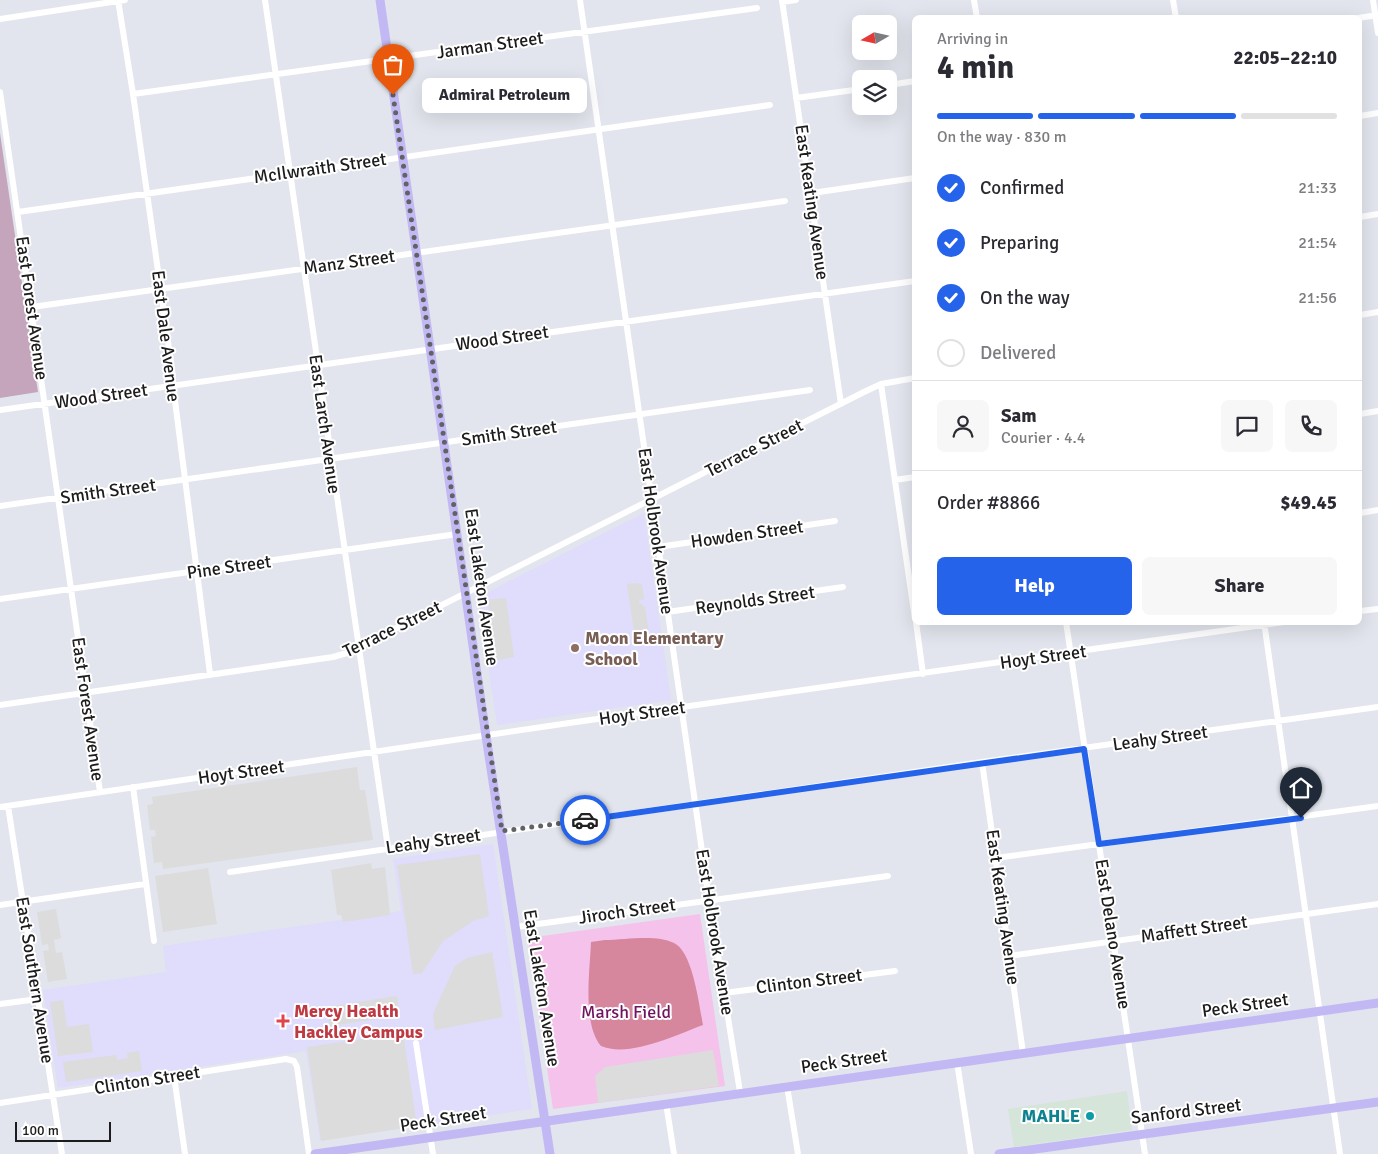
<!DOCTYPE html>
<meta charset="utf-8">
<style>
body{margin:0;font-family:Signika,sans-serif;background:#f7f7f7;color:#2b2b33;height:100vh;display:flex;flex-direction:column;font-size:19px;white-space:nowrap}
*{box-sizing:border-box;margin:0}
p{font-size:16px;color:#7c7c81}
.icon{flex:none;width:28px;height:28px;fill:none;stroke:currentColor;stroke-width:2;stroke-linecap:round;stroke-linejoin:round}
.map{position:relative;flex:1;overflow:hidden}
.side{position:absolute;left:912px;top:15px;width:450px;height:610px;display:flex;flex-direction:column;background:#fff;border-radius:8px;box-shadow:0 5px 20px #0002}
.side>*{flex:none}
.needle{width:32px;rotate:261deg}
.tools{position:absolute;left:852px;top:15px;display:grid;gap:10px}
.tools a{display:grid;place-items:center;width:45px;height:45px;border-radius:8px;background:#fff;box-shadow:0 5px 20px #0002;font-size:25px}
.scale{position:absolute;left:15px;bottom:12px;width:96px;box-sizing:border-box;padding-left:5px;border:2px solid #1c1c1c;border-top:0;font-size:14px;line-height:18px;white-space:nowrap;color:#1c1c1c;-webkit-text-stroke:4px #fff;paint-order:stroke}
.pin{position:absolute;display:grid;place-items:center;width:42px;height:42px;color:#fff;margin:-51px -21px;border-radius:50% 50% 50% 0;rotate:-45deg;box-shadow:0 0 5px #0007}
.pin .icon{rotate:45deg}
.courier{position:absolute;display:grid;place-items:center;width:50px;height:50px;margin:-25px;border:4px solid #2563eb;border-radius:50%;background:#fff;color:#222;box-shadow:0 1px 6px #0007}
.bubble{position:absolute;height:35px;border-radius:8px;background:#fff;box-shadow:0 5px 20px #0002;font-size:16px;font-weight:700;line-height:35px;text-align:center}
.overview em{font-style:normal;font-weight:700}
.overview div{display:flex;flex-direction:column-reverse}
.overview{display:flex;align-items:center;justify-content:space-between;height:85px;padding:0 25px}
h1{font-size:32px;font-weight:700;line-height:38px}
.bar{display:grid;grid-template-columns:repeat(4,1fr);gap:8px 5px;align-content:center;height:60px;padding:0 25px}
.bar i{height:6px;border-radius:4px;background:#e1e1e2}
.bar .on{background:#2563eb}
.bar p{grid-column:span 4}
.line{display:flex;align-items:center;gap:12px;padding:0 25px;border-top:1px solid #e1e1e2}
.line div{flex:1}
.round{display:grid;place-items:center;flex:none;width:52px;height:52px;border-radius:8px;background:#f7f7f7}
ol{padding:0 25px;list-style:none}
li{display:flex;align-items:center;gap:15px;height:55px}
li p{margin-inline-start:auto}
li .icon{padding:5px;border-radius:50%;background:#2563eb;color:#fff;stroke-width:4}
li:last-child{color:#7c7c81}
li i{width:28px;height:28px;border:2px solid #e1e1e2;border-radius:50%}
.button{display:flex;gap:10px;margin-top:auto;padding:10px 25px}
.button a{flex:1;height:58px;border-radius:8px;background:#2563eb;color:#fff;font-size:20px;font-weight:700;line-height:58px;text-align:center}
.button a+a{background:#f7f7f7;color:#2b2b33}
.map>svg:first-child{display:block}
.industrial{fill:#d5e5d9}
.education{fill:#dfdcfc}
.cemetery{fill:#c4a5bc}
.park{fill:#f4c2eb}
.pitch{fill:#d6869d}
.parking{fill:#dcdcdc}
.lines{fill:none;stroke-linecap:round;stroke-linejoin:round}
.street{stroke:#fff;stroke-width:6}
.secondary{stroke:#c2b9f4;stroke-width:9}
.done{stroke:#616265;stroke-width:5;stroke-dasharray:0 9}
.route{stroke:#2563eb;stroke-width:6}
.education-dot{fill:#8d6e63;stroke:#fff;stroke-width:2}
.health-dot{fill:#e0444e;stroke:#fff;stroke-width:2}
.culture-dot{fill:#0f9aa8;stroke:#fff;stroke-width:2}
.labels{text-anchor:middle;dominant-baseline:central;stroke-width:4;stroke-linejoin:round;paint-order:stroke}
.street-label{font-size:18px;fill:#1c1c1c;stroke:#fff}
.education-label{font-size:18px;font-weight:bold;fill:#785e54;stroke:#fff;text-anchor:start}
.health-label{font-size:18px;font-weight:bold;fill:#be3a42;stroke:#fff;text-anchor:start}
.park-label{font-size:18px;fill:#711460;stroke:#fff}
.culture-label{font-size:18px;font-weight:bold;fill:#0d838f;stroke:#fff;text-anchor:end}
</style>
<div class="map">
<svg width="1378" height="1154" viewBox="0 0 1378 1154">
<rect width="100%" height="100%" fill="#e2e5ed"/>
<path class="industrial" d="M 1127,1091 L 1132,1130 L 1014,1147 L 1008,1109 Z"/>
<path class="education" d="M 644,513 L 671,700 L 497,725 L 478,597 Z
M 493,844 L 532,1109 L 320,1140 L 306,1051 L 58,1088 L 43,990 L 166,972 L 163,946 L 401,911 L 393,859 Z"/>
<path class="cemetery" d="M 0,133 L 38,392 L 0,398 Z"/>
<path class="park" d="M 700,914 L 725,1086 L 553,1109 L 528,938 Z"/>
<path class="pitch" d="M 605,940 C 626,940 655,934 674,943 C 693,952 699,1005 703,1025 C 676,1035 629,1058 601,1046 C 582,1024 590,970 591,942 Z"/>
<path class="parking" d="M 637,583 L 642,585 L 644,598 L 643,600 L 639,599 L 639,602 L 645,607 L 649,634 L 648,636 L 635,638 L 627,584 Z
M 506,598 L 514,657 L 497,660 L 488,600 Z
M 357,767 L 360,790 L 365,790 L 373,840 L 163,869 L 162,862 L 154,863 L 151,837 L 156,836 L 155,830 L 150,830 L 147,805 L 153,804 L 152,797 Z
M 480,854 L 489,916 L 473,921 L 443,941 L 422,973 L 413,974 L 397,865 Z
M 371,863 L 372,869 L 385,867 L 390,915 L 343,922 L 341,915 L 337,915 L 331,870 Z
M 208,868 L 217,924 L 163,932 L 155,876 Z
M 56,909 L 61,938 L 54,940 L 56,953 L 62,952 L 67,979 L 48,982 L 43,951 L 49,950 L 48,944 L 42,945 L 37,912 Z
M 492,952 L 503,1017 L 435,1030 L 433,1015 L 435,1009 L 455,966 L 467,958 Z
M 397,996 L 399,1011 L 385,1018 L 330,1026 L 326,1007 Z
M 63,1000 L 67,1027 L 89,1024 L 93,1052 L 58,1056 L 50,1002 Z
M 403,1033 L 417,1126 L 321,1141 L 307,1047 Z
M 713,1050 L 719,1086 L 598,1103 L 595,1076 L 605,1067 Z
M 139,1051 L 142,1071 L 66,1082 L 63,1062 L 116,1055 L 117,1060 L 128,1058 L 127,1053 Z"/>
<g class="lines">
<path class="street" d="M 118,0 L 133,94 L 173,377 L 173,385 L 210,674
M 265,0 L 388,848
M 580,0 L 709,900 L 740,1092
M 782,0 L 841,404
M 974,0 L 977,18
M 1173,0 L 1176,18
M 1373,0 L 1378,33
M 782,2 L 796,0
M 1358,18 L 1378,15
M 0,19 L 125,0
M 889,85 L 915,81
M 0,92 L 100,792
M 133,94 L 757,8
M 796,98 L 861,89
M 1360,116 L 1378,113
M 812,193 L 915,178
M 18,212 L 770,105
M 1360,217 L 1378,214
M 32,307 L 785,201
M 1360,315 L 1378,312
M 881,384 L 915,619
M 0,410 L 915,281
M 1360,414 L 1378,411
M 895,480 L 915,477
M 0,506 L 810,390
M 1360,513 L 1378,510
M 658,547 L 835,521
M 0,599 L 457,534
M 1360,611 L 1378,609
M 667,612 L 843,587
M 916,622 L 923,674
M 1066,622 L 1145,1154
M 1264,622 L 1340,1154
M 0,705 L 333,657 L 347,653 L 864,392 L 881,384 L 915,378
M 982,762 L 1023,1053
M 133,787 L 154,941
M 8,806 L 62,1154
M 0,807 L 576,722 L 1284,622
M 996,858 L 1378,806
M 230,872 L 982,762 L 1378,707
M 0,905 L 145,884
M 516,927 L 888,876
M 1009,956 L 1378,904
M 724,993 L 895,971
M 0,1004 L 38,999
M 416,1043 L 433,1154
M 957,1062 L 971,1154
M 174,1076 L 185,1154
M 787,1086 L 798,1154
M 0,1103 L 286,1059 L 294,1061 L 297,1067 L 309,1154
M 666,1103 L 674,1154"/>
<path class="secondary" d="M 380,0 L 486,736 L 550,1154
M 315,1154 L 1378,1003
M 999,1154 L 1378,1102"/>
</g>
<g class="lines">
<path class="done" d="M 393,95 L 502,831 L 585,820"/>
<path class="route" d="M 585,820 L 1084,749 L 1099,844 L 1301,818"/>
</g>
<circle class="education-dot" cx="575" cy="648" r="5"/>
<path class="health-dot" d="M280.5 1013.5h5v5h5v5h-5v5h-5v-5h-5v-5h5z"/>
<circle class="culture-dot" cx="1090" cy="1116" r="5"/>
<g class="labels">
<g class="street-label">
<text transform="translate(490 45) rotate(-8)">Jarman Street</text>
<text transform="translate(320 168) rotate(-8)">McIlwraith Street</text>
<text transform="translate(812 202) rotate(82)">East Keating Avenue</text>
<text transform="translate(349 262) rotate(-8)">Manz Street</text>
<text transform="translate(32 308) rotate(82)">East Forest Avenue</text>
<text transform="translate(166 336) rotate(83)">East Dale Avenue</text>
<text transform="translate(502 338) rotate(-8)">Wood Street</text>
<text transform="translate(101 396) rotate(-8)">Wood Street</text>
<text transform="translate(325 424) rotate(82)">East Larch Avenue</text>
<text transform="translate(509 433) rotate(-8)">Smith Street</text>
<text transform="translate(754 448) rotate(-27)">Terrace Street</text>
<text transform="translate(108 491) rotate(-8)">Smith Street</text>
<text transform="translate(656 531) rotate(82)">East Holbrook Avenue</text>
<text transform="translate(747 534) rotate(-8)">Howden Street</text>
<text transform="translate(229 567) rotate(-8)">Pine Street</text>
<text transform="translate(482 587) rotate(82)">East Laketon Avenue</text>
<text transform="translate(755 600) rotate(-8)">Reynolds Street</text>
<text transform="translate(392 629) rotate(-26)">Terrace Street</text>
<text transform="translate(1043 657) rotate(-8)">Hoyt Street</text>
<text transform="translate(88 709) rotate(82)">East Forest Avenue</text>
<text transform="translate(642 713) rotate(-8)">Hoyt Street</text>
<text transform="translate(1160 738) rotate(-8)">Leahy Street</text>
<text transform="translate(241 772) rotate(-8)">Hoyt Street</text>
<text transform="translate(433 841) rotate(-8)">Leahy Street</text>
<text transform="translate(1003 907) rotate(82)">East Keating Avenue</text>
<text transform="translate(627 911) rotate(-8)">Jiroch Street</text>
<text transform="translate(1194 929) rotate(-8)">Maffett Street</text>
<text transform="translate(715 932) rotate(81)">East Holbrook Avenue</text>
<text transform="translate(1113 934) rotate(81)">East Delano Avenue</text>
<text transform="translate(35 980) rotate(81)">East Southern Avenue</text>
<text transform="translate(809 981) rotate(-7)">Clinton Street</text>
<text transform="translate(542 988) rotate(81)">East Laketon Avenue</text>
<text transform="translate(1245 1005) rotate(-8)">Peck Street</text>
<text transform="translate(844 1061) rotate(-8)">Peck Street</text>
<text transform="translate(147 1080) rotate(-9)">Clinton Street</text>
<text transform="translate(1186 1111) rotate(-7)">Sanford Street</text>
<text transform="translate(443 1119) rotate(-9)">Peck Street</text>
</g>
<g class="education-label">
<text x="585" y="638">Moon Elementary<tspan x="585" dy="21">School</tspan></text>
</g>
<g class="health-label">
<text x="294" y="1011">Mercy Health<tspan x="294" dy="21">Hackley Campus</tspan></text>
</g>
<g class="park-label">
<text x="626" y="1012">Marsh Field</text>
</g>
<g class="culture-label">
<text x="1080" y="1116">MAHLE</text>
</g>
</g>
</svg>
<div class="tools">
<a><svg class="needle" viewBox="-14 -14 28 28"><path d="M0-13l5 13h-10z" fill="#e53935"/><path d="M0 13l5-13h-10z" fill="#7c7c81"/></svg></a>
<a><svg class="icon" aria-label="layers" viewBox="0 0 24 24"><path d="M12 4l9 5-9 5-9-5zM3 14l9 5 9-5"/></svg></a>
</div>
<div class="scale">100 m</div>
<div class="pin" style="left:393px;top:95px;background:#ea580c"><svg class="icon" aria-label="bag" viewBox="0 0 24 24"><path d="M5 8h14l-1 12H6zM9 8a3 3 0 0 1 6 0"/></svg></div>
<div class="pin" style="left:1301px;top:818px;background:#1f2937"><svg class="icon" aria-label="home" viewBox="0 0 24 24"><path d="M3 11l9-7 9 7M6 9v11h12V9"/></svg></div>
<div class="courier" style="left:585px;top:820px"><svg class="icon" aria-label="car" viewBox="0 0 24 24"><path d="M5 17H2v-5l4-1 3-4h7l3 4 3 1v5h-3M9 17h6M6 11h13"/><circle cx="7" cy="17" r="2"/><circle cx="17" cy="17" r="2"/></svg></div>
<div class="bubble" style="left:422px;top:78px;width:165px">Admiral Petroleum</div>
<section class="side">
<div class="overview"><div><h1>4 min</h1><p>Arriving in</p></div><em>22:05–22:10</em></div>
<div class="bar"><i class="on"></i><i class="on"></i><i class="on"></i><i></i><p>On the way · 830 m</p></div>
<ol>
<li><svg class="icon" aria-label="check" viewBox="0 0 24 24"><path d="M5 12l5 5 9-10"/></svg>Confirmed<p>21:33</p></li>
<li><svg class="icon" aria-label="check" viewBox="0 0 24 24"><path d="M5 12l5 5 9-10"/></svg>Preparing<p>21:54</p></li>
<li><svg class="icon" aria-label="check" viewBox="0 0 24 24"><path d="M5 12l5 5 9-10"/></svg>On the way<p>21:56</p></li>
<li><i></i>Delivered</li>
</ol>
<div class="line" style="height:90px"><a class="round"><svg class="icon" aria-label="person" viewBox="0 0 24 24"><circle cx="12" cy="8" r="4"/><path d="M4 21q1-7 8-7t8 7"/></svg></a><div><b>Sam</b><p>Courier · 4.4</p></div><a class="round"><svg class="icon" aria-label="chat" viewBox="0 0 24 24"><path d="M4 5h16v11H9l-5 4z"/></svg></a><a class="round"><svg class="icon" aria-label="phone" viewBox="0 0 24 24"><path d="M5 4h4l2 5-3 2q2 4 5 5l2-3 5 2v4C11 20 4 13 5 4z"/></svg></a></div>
<div class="line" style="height:65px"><div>Order #8866</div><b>$49.45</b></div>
<div class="button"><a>Help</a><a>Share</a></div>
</section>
</div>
